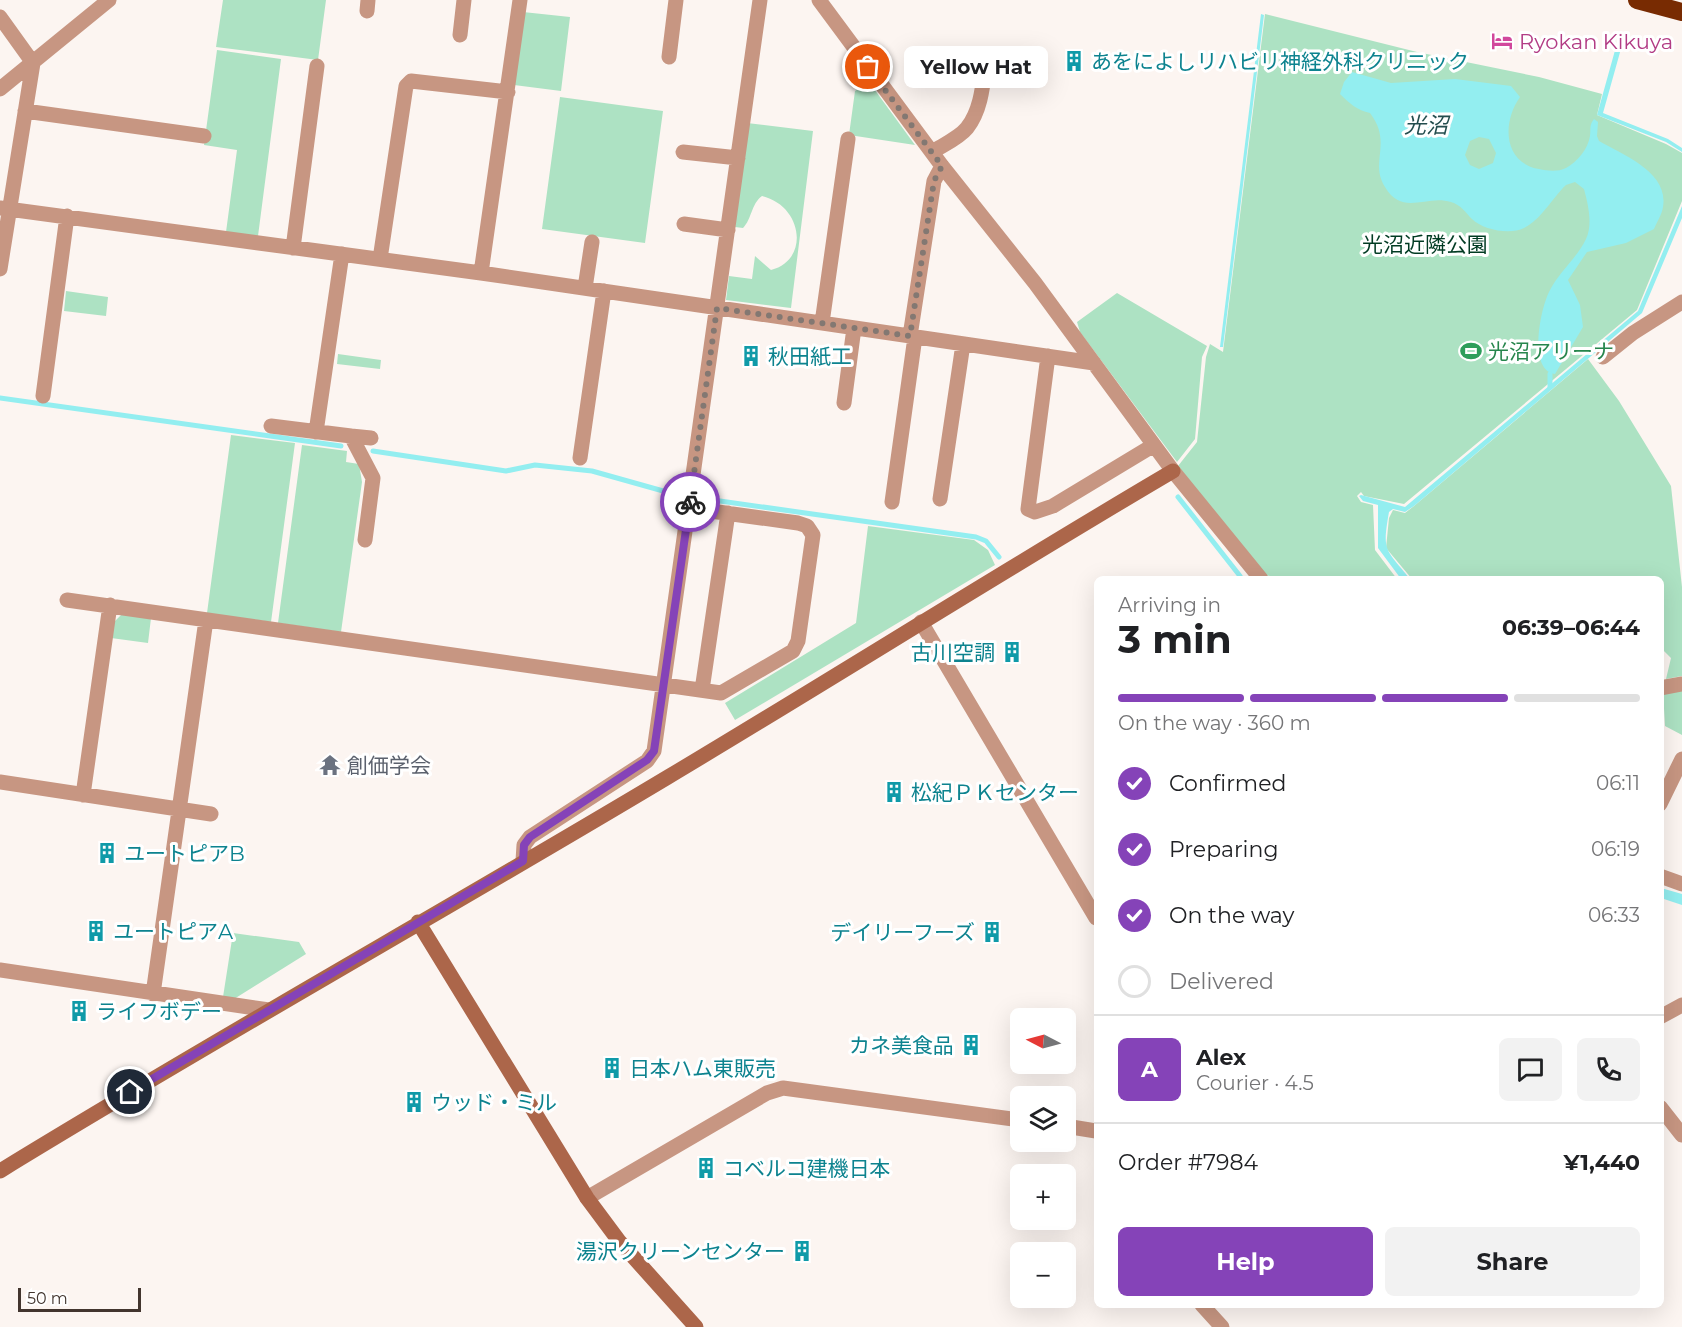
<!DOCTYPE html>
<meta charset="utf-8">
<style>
body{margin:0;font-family:Montserrat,"Noto Sans JP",sans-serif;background:#f2f2f2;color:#202124;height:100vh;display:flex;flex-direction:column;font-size:22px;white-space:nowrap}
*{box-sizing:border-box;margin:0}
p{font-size:20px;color:#757577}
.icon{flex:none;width:33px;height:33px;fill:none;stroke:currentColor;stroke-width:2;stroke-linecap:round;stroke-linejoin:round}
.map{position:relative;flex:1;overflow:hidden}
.panel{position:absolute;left:1094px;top:576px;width:570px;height:732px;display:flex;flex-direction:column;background:#fff;border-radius:9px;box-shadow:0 6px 24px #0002}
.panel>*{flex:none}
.needle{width:39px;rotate:276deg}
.buttons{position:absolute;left:1010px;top:1008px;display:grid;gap:12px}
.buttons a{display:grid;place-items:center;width:66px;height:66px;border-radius:9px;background:#fff;box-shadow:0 6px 24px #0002;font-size:30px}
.scale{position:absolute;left:18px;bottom:15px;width:123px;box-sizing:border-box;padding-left:6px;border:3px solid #42352e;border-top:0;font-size:16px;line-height:21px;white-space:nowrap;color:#42352e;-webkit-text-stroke:4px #fff;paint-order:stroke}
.pin{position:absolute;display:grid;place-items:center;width:51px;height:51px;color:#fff;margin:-26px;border:3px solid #fff;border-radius:50%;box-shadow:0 2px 6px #0007}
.courier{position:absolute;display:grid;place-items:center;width:60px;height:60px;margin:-30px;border:4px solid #8543b8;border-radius:50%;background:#fff;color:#222;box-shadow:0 2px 8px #0007}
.bubble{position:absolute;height:42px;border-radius:9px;background:#fff;box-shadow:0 6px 24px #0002;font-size:20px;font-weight:700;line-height:42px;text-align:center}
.overview em{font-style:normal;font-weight:700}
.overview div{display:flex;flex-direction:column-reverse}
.overview{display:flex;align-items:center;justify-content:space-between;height:102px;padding:0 24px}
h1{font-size:39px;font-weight:700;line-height:45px}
.bar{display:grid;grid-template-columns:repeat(4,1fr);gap:9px 6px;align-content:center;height:72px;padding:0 24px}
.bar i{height:8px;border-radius:4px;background:#e0e0e0}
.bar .current{background:#8543b8}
.bar p{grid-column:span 4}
.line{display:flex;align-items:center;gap:15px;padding:0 24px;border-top:2px solid #e0e0e0}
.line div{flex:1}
.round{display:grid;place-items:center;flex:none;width:63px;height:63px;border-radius:9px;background:#f2f2f2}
ol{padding:0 24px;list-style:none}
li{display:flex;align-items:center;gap:18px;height:66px}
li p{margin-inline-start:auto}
li .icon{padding:6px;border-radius:50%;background:#8543b8;color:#fff;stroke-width:4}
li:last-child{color:#757577}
li i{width:33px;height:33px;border:3px solid #e0e0e0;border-radius:50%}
.cta{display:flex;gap:12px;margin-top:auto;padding:12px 24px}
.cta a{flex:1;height:69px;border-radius:9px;background:#8543b8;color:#fff;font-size:24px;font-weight:700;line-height:69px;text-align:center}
.cta a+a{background:#f2f2f2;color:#202124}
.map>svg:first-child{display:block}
.green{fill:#ade2c3}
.water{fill:#93eef0;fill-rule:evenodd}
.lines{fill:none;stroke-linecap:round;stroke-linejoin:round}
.stream{stroke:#93eef0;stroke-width:5}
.street{stroke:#c79682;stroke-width:15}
.secondary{stroke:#ac664a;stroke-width:15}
.highway{stroke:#782b02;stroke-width:18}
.done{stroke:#837872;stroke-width:6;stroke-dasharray:0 10.8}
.route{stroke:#8543b8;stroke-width:8}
.labels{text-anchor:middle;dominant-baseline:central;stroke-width:6;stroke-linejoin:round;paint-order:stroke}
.hotel-label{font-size:21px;fill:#b23c85;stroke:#fff;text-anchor:start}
.culture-label{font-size:21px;fill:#0d838f;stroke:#fff;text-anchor:start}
.park-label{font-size:21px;fill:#013b23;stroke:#fff}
.leisure-label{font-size:21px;fill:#27864d;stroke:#fff;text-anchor:start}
.worship-label{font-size:21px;fill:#5b616d;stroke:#fff;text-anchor:start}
.water-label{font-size:22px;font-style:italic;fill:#234d4e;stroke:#fff}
</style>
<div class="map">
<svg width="1682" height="1327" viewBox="0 0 1682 1327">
<rect width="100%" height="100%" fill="#fcf5f1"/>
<path class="green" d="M 223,0 L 326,0 L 318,60 L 216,47 Z
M 523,12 L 570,17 L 561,91 L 514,85 Z
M 1265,14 L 1417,52 L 1539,77 L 1602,94 L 1597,115 L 1666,144 L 1682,153 L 1682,201 L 1637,310 L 1404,504 L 1364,496 L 1361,492 L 1357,496 L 1361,502 L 1373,505 L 1375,550 L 1397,579 L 1293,579 L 1263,575 L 1178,466 L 1197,442 L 1206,357 L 1210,344 L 1223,352 Z
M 217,50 L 281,59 L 258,236 L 226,232 L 237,150 L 204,145 Z
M 869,82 L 915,145 L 849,135 L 855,91 Z
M 560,97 L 663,111 L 645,243 L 542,229 Z
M 747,123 L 813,131 L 791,308 L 726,300 L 729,276 L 752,279 L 755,256 L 771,270 C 810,260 803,206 762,196 C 751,204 752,219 743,228 L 735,227 Z
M 66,291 L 108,297 L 106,316 L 64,311 Z
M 1117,293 L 1207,346 L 1202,357 L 1195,439 L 1177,462 L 1080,332 L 1077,322 Z
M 338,354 L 381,360 L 380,369 L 337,364 Z
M 1588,359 L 1619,401 L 1671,486 L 1682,587 L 1682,676 L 1666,679 L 1671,658 L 1661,648 L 1660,579 L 1412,579 L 1386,548 L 1389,518 L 1393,510 L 1405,513 L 1414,506 Z
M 231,435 L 295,443 L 271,622 L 207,613 Z
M 302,445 L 347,451 L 346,462 L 359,464 L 362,482 L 341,632 L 278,623 Z
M 868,526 L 974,540 L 988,550 L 995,565 L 735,720 L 725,703 L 856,623 Z
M 122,614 L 151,618 L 148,643 L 111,638 L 113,623 Z
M 1682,687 L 1682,735 L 1665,726 L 1663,691 Z
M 233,933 L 299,942 L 306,954 L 234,999 L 223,997 Z"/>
<path class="water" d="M 1261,14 L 1264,15 L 1223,347 L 1220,347 Z
M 1619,36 L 1624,38 L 1603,113 L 1668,139 L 1682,148 L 1682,152 L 1666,142 L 1597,115 Z
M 1352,72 L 1391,83 L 1455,79 L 1511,86 L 1520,97 C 1502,122 1503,163 1539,169 C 1548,171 1558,172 1566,168 C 1578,161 1588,149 1590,136 C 1591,129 1589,125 1594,119 L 1598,122 L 1597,136 L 1599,141 C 1623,155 1669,172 1663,207 C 1662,214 1657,222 1654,229 L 1626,243 L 1587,252 L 1568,280 L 1580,305 L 1583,327 L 1555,374 C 1528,371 1540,310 1549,292 C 1558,273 1577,258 1586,239 C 1593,224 1588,204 1584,189 L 1575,182 L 1566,185 C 1553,197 1541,220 1524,228 C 1510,235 1483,230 1472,219 C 1465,212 1461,205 1451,202 C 1426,194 1403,217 1385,187 C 1369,162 1393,143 1370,113 C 1357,110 1350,104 1340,94 L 1344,82 ZM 1479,137 L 1489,139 L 1496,153 L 1493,163 L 1479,169 L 1470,165 L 1465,155 L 1470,141 Z
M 1682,206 L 1682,218 L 1642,313 L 1414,506 L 1405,512 L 1393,509 L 1389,512 C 1382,552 1385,548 1410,579 L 1401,579 L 1378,548 L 1378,505 L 1363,501 L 1359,496 L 1361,495 L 1405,507 L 1638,311 Z
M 1661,888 L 1682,894 L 1682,905 L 1661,898 Z"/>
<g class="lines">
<path class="stream" d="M 1550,387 L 1550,374
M 0,398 L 341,446
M 373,451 L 506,471 L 535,465 L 592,471 L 681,496
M 1178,497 L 1240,576
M 699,498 L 976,537 L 986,541 L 999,557"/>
<path class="street" d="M 819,0 L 942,166 L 1035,283 L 1173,471 L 1261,579
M 367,11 L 368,0
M 0,17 L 33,63 L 0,269
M 460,35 L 464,0
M 669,57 L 676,0
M 0,89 L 109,0
M 25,111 L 204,136
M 683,152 L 738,158
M 932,152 C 943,145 959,138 967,128 C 982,109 983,82 986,60
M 0,208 L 481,273 L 1094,363
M 684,224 L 728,230
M 293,248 L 317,66
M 380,259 L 406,86 L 411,81 L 508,92
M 481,273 L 520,0
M 585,288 L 592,242
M 822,323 L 848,139
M 910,336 L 934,181 L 942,166
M 1048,356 L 1028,509 L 1035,512 L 1053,506 L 1154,445
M 1603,357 L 1633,333 L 1682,302
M 43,396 L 67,216
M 844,403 L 854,328
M 271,426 L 351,436 L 373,478 L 365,540
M 316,432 L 342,254
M 351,436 L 371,438
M 580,458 L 604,291
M 940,499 L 963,344
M 892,502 L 915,337
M 67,600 L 721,693 L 793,651 L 798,641 L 813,535 L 807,526 L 798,523 L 689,508
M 921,622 L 1096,918
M 1660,688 L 1682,684
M 702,690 L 728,513
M 0,782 L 211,814
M 83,795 L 110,605
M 1660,804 L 1682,759
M 523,861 L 524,845 L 530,837 L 647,761 L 654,751 L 760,0
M 1660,876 L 1682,884
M 0,970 L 269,1010
M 153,994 L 206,620
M 1660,1017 L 1682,1005
M 1660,1107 L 1682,1135
M 1065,1126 L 1096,1131
M 587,1198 L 767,1093 L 783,1088 L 1020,1120
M 1202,1305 L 1222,1327"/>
<path class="secondary" d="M 418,922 L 587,1198 L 619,1241 L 696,1327
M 0,1171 C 220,1036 446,910 668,777 C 837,676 1003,571 1173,471"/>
<path class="highway" d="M 1637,0 L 1682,12"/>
</g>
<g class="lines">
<path class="done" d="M 690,502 L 717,308 L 910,336 L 934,181 L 942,166 L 868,67"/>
<path class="route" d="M 130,1092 L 523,861 L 524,845 L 530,837 L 647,760 L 654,751 L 690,502"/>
</g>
<defs>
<symbol id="hotel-bare" viewBox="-9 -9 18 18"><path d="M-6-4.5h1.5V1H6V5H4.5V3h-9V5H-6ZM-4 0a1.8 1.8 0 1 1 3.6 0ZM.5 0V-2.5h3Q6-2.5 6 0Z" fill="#d1479c" stroke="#fff" stroke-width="2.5" paint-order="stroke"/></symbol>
<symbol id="building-bare" viewBox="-9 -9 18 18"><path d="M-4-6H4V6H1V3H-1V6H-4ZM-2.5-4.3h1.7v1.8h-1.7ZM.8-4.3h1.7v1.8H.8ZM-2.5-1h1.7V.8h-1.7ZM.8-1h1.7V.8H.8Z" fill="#0f9aa8" stroke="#fff" stroke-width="2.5" paint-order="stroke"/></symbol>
<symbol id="stadium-bare" viewBox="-9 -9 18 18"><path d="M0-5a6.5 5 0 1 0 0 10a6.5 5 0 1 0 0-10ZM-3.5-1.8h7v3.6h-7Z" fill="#2e9e5b" stroke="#fff" stroke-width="2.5" paint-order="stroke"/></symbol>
<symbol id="temple-bare" viewBox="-9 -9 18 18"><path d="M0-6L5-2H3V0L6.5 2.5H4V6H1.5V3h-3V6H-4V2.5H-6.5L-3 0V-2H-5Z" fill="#6b7280" stroke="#fff" stroke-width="2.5" paint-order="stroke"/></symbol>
</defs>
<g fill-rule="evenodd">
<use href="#hotel-bare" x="1487" y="26" width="30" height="30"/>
<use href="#building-bare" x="1059" y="46" width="30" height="30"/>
<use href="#stadium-bare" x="1456" y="336" width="30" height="30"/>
<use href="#building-bare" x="736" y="341" width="30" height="30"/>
<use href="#building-bare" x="997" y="637" width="30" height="30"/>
<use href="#temple-bare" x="315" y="750" width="30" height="30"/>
<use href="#building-bare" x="879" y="777" width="30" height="30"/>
<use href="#building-bare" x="92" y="838" width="30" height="30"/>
<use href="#building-bare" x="81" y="916" width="30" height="30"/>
<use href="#building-bare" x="977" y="917" width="30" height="30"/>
<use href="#building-bare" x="64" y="996" width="30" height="30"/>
<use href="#building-bare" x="956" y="1030" width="30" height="30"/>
<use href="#building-bare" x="597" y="1053" width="30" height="30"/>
<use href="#building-bare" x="399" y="1087" width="30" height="30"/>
<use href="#building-bare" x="691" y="1153" width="30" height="30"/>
<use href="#building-bare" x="787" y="1236" width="30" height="30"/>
</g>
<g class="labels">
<g class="hotel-label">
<text x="1519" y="41">Ryokan Kikuya</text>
</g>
<g class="culture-label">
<text x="1091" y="61">あをによしリハビリ神経外科クリニック</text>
<text x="768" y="356">秋田紙工</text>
<text x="995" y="652" text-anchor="end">古川空調</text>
<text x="911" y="792">松紀ＰＫセンター</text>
<text x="124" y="853">ユートピアB</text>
<text x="113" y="931">ユートピアA</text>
<text x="975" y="932" text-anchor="end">デイリーフーズ</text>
<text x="96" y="1011">ライフボデー</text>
<text x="954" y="1045" text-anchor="end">カネ美食品</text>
<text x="629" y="1068">日本ハム東販売</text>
<text x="431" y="1102">ウッド・ミル</text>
<text x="723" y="1168">コベルコ建機日本</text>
<text x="785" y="1251" text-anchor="end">湯沢クリーンセンター</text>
</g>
<g class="park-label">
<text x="1425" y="244">光沼近隣公園</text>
</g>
<g class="leisure-label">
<text x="1488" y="351">光沼アリーナ</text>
</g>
<g class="worship-label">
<text x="347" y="765">創価学会</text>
</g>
<g class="water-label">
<text x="1426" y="125">光沼</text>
</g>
</g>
</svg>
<div class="buttons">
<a><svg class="needle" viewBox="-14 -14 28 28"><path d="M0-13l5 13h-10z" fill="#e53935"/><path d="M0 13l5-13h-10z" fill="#757577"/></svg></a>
<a><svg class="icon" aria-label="layers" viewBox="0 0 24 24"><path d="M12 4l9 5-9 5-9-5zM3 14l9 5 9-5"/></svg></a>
<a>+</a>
<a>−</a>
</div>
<div class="scale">50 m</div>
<div class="pin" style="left:868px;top:67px;background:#ea580c"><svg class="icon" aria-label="bag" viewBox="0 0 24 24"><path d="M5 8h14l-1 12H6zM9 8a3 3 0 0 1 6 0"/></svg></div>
<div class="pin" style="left:130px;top:1092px;background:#1f2937"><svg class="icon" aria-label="home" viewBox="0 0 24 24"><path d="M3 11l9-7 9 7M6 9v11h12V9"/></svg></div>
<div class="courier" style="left:690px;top:502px"><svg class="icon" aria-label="bike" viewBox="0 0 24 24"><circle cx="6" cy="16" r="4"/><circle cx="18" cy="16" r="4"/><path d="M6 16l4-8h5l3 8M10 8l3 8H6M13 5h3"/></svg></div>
<div class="bubble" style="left:904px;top:46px;width:144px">Yellow Hat</div>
<section class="panel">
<div class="overview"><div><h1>3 min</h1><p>Arriving in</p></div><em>06:39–06:44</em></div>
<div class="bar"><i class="current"></i><i class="current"></i><i class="current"></i><i></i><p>On the way · 360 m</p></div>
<ol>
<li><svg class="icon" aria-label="check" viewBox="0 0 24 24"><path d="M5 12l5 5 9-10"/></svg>Confirmed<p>06:11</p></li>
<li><svg class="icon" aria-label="check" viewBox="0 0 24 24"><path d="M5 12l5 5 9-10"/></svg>Preparing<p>06:19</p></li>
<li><svg class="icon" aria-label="check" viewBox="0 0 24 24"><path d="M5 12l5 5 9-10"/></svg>On the way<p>06:33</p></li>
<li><i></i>Delivered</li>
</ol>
<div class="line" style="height:108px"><b class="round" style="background:#8543b8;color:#fff">A</b><div><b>Alex</b><p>Courier · 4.5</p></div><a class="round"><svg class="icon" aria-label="chat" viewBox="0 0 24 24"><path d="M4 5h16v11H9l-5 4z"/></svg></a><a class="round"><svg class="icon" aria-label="phone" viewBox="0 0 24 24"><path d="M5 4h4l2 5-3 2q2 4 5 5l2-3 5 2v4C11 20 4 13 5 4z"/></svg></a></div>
<div class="line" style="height:78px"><div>Order #7984</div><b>¥1,440</b></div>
<div class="cta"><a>Help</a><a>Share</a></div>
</section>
</div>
